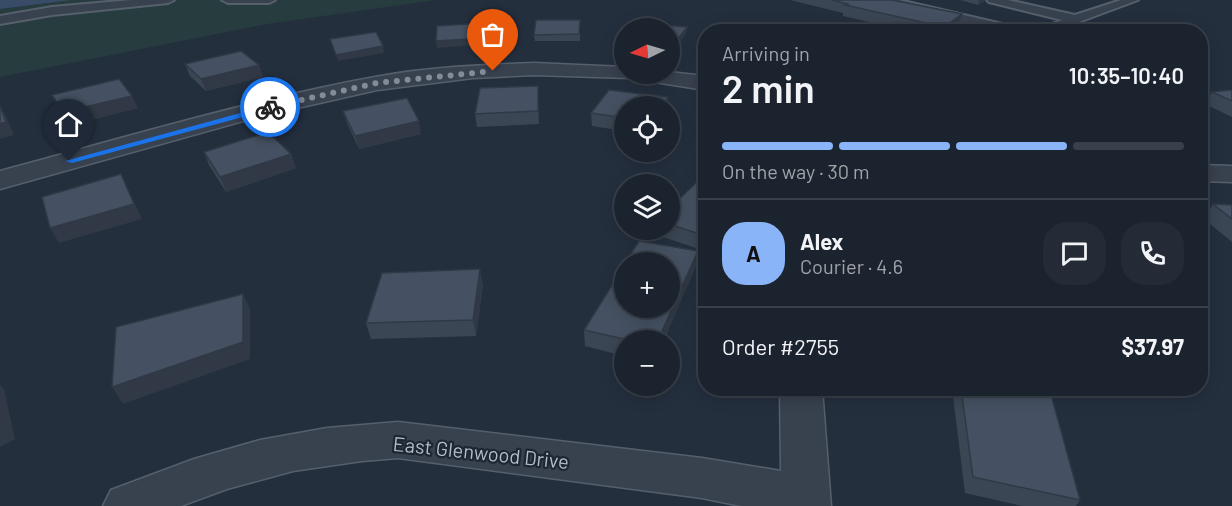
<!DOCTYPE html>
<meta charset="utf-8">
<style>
body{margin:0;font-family:Barlow,sans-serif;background:#242b36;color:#f1f3f6;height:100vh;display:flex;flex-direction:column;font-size:22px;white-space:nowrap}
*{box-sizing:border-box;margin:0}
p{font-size:20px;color:#a0a4aa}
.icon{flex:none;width:33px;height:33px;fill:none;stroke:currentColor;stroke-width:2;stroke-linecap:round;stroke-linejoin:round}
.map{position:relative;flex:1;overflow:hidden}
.side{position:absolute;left:698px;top:24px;width:510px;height:372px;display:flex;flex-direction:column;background:#1b232e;border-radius:24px;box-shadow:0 3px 15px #0003,0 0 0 2px #39404a}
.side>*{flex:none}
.needle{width:39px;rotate:265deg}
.controls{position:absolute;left:614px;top:18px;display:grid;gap:12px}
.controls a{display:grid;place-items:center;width:66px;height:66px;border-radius:50%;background:#1b232e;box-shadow:0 3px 15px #0003,0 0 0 2px #39404a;font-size:30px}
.pin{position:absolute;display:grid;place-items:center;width:51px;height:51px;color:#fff;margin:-62px -26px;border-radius:50% 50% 50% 0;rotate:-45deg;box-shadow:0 0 6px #0007}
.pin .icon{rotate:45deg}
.courier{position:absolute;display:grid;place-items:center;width:60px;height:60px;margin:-30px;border:4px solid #1a73e8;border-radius:50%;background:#fff;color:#222;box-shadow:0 2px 8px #0007}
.summary em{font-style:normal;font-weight:600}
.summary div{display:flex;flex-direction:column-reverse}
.summary{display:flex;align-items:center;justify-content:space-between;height:102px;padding:0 24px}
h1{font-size:39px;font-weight:600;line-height:45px}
.bar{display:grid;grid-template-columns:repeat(4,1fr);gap:9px 6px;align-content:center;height:72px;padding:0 24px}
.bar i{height:8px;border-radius:4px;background:#39404a}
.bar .active{background:#8ab4f8}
.bar p{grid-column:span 4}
.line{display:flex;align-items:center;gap:15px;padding:0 24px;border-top:2px solid #39404a}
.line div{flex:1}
.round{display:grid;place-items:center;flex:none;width:63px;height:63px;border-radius:24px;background:#242b36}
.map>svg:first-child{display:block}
.green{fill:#263c3f}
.water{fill:#394c67}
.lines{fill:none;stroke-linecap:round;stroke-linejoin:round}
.service-casing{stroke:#565f6c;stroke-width:4}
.minor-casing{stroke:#565f6c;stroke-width:3}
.service{fill:#38414e;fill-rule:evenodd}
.minor{fill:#38414e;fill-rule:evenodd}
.wall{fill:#3b4654}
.shaded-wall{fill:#303945}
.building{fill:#455162;stroke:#303945;stroke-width:1.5}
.route{fill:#1a73e8}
.done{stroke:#828b98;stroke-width:6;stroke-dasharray:0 10.8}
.labels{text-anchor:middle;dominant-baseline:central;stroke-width:4.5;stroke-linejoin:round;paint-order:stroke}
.near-street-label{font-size:20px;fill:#b4bcc9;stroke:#1d2633}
</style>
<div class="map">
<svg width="1232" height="506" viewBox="0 0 1232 506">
<rect width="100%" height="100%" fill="#242f3e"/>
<path class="green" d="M 72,0 L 436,0 L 267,24 L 0,77 L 0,9 Z"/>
<path class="water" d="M 0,0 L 72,0 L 0,9 Z"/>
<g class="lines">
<defs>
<path id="service" d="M 131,0 L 174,0 L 168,3 L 52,15 L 0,24 L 0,16 L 52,7 Z
M 222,0 L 275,0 L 269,3 L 228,3 Z
M 878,0 L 899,0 L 1020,28 L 1026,32 L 1002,32 L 880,2 Z
M 987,0 L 1008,0 L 1075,15 L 1121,0 L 1138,0 L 1052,32 L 1032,32 L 1062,20 L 989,2 Z"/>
<path id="minor" d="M 534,63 L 624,67 L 624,74 L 669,74 L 669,72 L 705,76 L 705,90 L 629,78 L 534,75 L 473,78 L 377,90 L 258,117 L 0,189 L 0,171 C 124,138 249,100 375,77 C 427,67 481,65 534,63 Z
M 1200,165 L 1232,166 L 1232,182 L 1200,181 Z
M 780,388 L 822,388 L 831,506 L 741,506 L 702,498 L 398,458 L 362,461 L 293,471 L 227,489 L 181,506 L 103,506 L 111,490 L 194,459 L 260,440 L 327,428 L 398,422 L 702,458 L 781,471 Z"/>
</defs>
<use href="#service" class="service-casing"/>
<use href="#minor" class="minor-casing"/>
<use href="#service" class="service"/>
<use href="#minor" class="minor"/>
</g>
<path class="wall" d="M 790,0 L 892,0 L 962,14 L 958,25 L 949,32 L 912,32 L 843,16 L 843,13 Z
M 960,0 L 986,0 L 978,5 Z
M 580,20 L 580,41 L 535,41 L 534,35 Z
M 687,27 L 686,33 L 676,49 L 669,48 L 669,28 Z
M 185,64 L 259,65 L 263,77 L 206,91 L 190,76 Z
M 1232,90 L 1232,117 L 1205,104 L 1212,92 Z
M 52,95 L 138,108 L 70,125 Z
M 668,97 L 667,106 L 624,106 L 624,131 L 592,126 L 591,113 Z
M 539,98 L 539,124 L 477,127 L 475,114 Z
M 343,111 L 421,134 L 359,149 L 347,123 Z
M 204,152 L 291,154 L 296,168 L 226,192 L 209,165 Z
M 705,174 L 705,251 L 657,235 L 657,230 L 669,230 L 669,209 Z
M 1213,204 L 1232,205 L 1232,242 L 1204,219 Z
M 696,266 L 664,340 L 624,340 L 624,356 L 585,346 L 584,330 Z
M 483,285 L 476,336 L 371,339 L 366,323 Z
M 952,388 L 1040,388 L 1080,500 L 1076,506 L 1022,506 L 965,493 Z"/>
<path class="shaded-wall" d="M 979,0 L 986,0 L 978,5 Z
M 962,14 L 958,25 L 949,32 L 943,32 L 944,27 Z
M 484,23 L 485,44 L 437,48 L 436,41 Z
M 687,27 L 686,33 L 676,49 L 676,42 Z
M 383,46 L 384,53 L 338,61 L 336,55 Z
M 259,65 L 263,77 L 206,91 L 201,79 Z
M 538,86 L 539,98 L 539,124 L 538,111 Z
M 132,96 L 138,108 L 70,125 L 63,112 Z
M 668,97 L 667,106 L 663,106 Z
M 0,105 L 6,116 L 14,135 L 0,139 Z
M 419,121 L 421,134 L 359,149 L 355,136 Z
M 291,154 L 296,168 L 226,192 L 220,177 Z
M 121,174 L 142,219 L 59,243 L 50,228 Z
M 698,251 L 696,266 L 664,340 L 658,340 Z
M 480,269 L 483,285 L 476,336 L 473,320 Z
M 243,294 L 250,309 L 250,359 L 123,404 L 112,387 Z
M 0,385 L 4,389 L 15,439 L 0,447 Z"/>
<path class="building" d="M 832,0 L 892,0 L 962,14 L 944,27 L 845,5 L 848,4 Z
M 536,20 L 580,20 L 579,34 L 534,35 Z
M 484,23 L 484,38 L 436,41 L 437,26 Z
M 639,23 L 687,27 L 676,42 L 669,41 L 669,28 L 634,28 Z
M 736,28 L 758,32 L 732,32 Z
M 376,32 L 383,46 L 336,55 L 330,39 Z
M 241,51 L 259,65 L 201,79 L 185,64 Z
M 119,79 L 132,96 L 63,112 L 52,95 Z
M 538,86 L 538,111 L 475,114 L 480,88 Z
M 609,90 L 668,97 L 663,106 L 624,106 L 624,118 L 591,113 Z
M 1232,90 L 1232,101 L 1212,92 Z
M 407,98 L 419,121 L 355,136 L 343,111 Z
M 0,106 L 6,122 L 0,124 Z
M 268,132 L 291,154 L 220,177 L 204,152 Z
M 121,174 L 134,204 L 50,228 L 42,197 Z
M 705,174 L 705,236 L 669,224 L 669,209 Z
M 1213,204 L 1232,205 L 1232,219 Z
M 639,241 L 698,251 L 658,340 L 628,340 L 584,330 L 624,266 L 624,308 L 669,308 L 669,262 L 626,262 Z
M 480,269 L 473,320 L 366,323 L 382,273 Z
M 243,294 L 243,342 L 112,387 L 116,327 Z
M 961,388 L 1040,388 L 1050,391 L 1080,500 L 973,477 Z"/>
<path class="route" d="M 270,105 L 273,109 L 72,163 L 65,161 Z"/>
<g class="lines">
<path class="done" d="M 270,107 L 377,83 L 493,71"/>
</g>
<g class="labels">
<g class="near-street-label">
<text transform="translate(481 452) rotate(6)">East Glenwood Drive</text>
</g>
</g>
</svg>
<div class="controls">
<a><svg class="needle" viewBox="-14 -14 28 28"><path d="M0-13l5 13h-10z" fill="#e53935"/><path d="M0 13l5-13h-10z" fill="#a0a4aa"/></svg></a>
<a><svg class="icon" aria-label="locate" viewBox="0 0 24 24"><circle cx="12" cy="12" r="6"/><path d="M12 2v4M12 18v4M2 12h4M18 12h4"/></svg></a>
<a><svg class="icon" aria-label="layers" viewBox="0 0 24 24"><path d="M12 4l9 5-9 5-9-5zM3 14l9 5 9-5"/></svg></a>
<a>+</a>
<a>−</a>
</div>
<div class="pin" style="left:493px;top:71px;background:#ea580c"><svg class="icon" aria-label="bag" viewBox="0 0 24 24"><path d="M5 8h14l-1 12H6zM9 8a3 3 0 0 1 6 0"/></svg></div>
<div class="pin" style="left:69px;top:161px;background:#1f2937"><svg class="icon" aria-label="home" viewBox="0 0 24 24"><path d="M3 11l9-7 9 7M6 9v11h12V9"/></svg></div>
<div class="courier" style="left:270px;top:107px"><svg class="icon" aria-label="bike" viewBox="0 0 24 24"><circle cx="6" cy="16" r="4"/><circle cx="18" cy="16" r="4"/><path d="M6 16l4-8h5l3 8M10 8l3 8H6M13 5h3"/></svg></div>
<section class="side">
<div class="summary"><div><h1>2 min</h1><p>Arriving in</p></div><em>10:35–10:40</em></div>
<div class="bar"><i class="active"></i><i class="active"></i><i class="active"></i><i></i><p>On the way · 30 m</p></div>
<div class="line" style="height:108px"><b class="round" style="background:#8ab4f8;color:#111">A</b><div><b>Alex</b><p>Courier · 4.6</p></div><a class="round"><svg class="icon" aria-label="chat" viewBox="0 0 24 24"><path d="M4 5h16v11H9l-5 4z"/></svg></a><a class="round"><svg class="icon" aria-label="phone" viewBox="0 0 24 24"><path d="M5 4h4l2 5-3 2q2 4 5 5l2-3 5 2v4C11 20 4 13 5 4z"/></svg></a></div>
<div class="line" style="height:78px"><div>Order #2755</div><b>$37.97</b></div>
</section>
</div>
